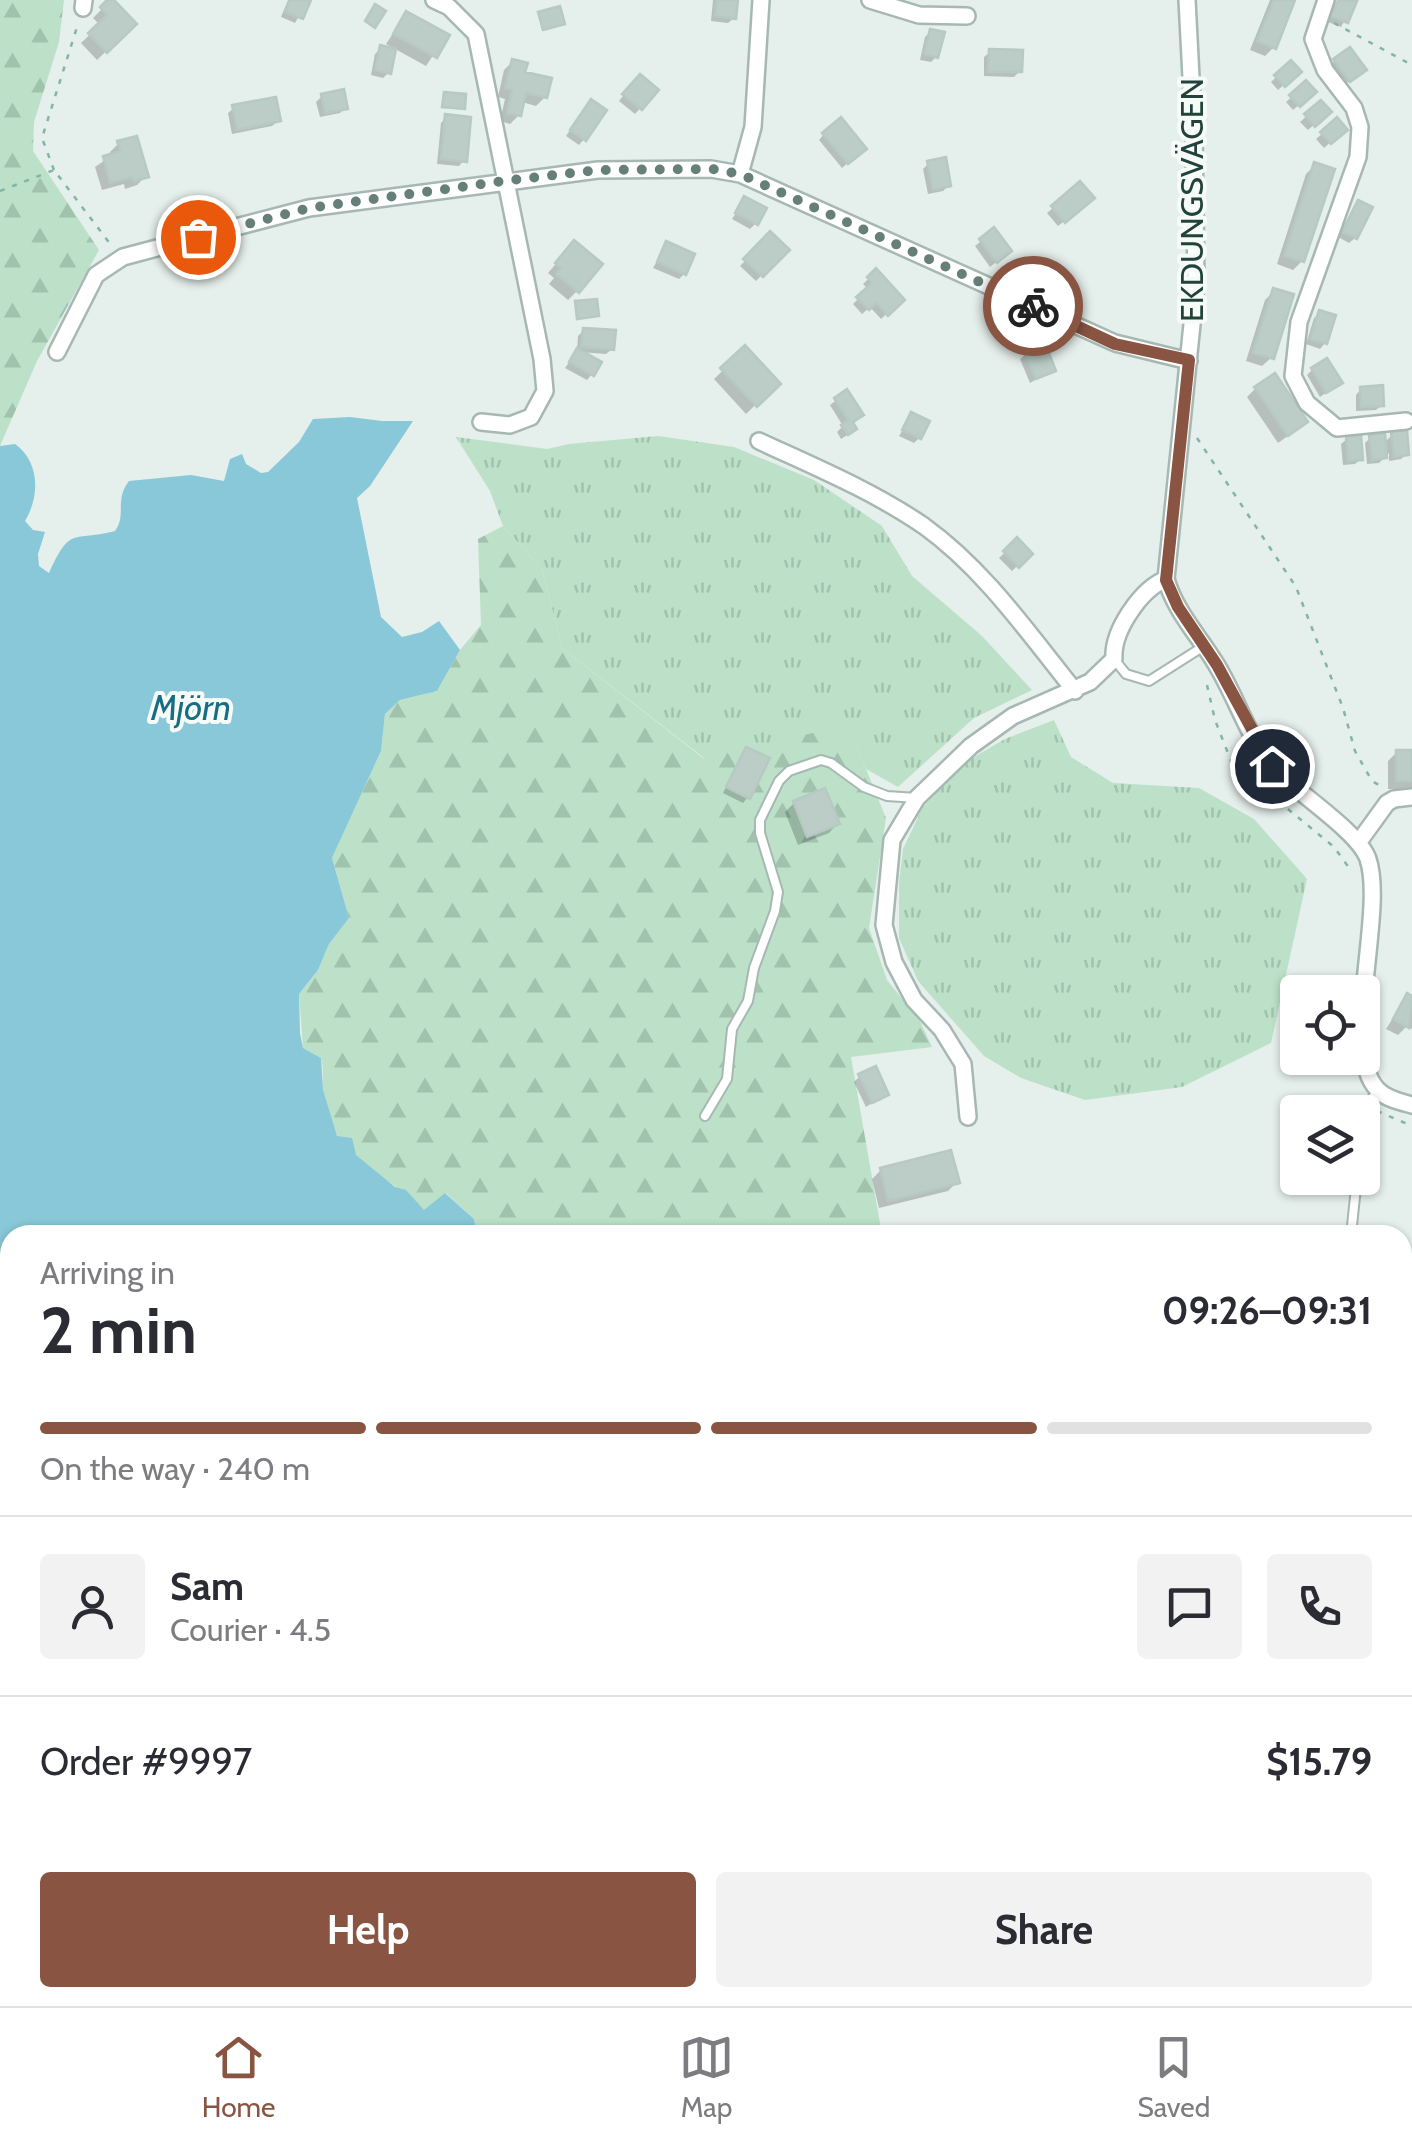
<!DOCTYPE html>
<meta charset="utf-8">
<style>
body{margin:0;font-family:Cabin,sans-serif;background:#f2f2f3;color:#2b2b33;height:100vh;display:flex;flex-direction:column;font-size:38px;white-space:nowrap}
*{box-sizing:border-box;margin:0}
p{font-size:32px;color:#7c7c81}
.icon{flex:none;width:55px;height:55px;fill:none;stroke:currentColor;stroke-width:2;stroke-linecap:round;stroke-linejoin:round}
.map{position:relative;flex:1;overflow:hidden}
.sheet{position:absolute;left:0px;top:1225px;width:1412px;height:782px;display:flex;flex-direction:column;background:#fff;border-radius:30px 30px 0 0;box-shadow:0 2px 8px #0004}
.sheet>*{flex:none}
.controls{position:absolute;left:1280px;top:975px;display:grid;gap:20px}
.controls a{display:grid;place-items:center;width:100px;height:100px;border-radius:10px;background:#fff;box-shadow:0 2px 8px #0004;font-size:50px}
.pin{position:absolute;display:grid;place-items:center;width:85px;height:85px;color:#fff;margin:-42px;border:5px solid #fff;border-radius:50%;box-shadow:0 2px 10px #0007}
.courier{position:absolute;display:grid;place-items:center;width:100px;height:100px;margin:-50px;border:8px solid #895442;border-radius:50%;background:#fff;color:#222;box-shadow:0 2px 12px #0007}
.overview em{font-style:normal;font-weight:700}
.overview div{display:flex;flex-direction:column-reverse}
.overview{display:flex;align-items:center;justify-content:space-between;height:170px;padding:0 40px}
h1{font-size:65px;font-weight:700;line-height:75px}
.bar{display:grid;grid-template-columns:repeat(4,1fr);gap:15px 10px;align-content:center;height:120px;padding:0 40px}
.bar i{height:12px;border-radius:8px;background:#e1e1e2}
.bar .selected{background:#895442}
.bar p{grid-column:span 4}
.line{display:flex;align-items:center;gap:25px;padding:0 40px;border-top:2px solid #e1e1e2}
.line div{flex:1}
.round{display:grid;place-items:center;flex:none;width:105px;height:105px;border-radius:10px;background:#f2f2f3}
.action{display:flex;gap:20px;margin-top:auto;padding:20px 40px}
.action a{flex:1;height:115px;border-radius:10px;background:#895442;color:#fff;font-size:40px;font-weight:700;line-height:115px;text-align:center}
.action a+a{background:#f2f2f3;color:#2b2b33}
.tab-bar{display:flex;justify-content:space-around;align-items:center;height:140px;border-top:2px solid #e1e1e2;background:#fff;font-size:28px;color:#7c7c81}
.tab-bar a{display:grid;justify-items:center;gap:5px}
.tab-bar .selected{color:#895442}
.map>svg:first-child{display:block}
.grass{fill:url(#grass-tufts)}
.forest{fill:url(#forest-firs)}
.water{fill:#89c8d8}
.shadow{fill:#0003}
.building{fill:#bccdc7;stroke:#b6c9c2;stroke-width:2.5}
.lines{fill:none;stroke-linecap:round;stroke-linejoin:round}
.lane-casing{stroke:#a7b8b3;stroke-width:12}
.street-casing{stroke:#a7b8b3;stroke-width:20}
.path{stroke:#83b5a7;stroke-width:2.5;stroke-dasharray:5 8;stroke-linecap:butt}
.lane{stroke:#fff;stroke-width:8}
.street{stroke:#fff;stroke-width:15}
.done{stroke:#667f79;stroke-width:10;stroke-dasharray:0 18}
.route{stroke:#895442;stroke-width:12}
.labels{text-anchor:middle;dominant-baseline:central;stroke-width:8;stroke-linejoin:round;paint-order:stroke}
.street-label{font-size:32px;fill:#22433b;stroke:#f6fbf8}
.water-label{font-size:35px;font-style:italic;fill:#166d84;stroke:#f6fbf8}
</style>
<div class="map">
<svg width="1412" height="2006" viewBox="0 0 1412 2006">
<defs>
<pattern id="grass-tufts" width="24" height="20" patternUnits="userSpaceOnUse" patternTransform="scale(2.5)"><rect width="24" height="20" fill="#bce1c8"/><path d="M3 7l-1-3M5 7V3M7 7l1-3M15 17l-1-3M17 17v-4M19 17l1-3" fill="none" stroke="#a1c2ad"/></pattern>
<pattern id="forest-firs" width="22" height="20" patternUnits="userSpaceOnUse" patternTransform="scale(2.5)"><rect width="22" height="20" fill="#bce1c8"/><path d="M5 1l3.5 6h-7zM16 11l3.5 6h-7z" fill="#a1c2ad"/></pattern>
</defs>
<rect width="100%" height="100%" fill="#e5efeb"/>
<path class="grass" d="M 658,436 L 734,447 L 814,480 L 882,526 L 912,576 L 982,636 L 1032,690 L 974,718 L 898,787 L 866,769 L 848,726 L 704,758 L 562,648 L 542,569 L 503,526 L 490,491 L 456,437 L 547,449 L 569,444 Z
M 1054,720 L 1071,757 L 1113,783 L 1199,788 L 1254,819 L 1307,879 L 1271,1043 L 1182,1087 L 1085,1100 L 1021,1078 L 984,1056 L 918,981 L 899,938 L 899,883 L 903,849 L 923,807 L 967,761 L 1005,739 Z"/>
<path class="forest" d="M 0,0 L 64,0 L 59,42 L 34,122 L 33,151 L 99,250 L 37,361 L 0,446 Z
M 503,526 L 542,569 L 562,648 L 703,758 L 848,725 L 886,818 L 869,928 L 887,980 L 920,1021 L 932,1047 L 851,1057 L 882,1235 L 477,1235 L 474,1219 L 446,1193 L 425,1211 C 400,1184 356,1167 337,1135 C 330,1123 324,1103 323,1090 C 322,1079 324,1069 321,1058 L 303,1048 L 299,994 L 318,970 L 329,944 L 349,918 L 332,858 L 381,751 L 385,714 L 400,700 L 437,691 L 460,650 L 481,625 L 478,539 Z"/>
<path class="water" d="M 350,417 L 382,421 L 413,421 L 370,486 L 357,498 L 381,617 L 402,637 L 422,632 L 439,621 L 460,650 L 437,691 L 400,700 L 385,714 L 381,751 L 332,858 L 349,918 L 329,944 L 318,970 L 299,994 L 300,1033 L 303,1048 L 321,1058 L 323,1090 L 337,1136 L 352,1138 L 356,1155 L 395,1187 L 406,1190 L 424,1210 L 445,1193 L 474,1219 L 477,1235 L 10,1235 L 10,1998 L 1365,1998 L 1367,2006 L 0,2006 L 0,446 L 15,444 C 40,462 40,496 25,521 L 33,530 L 45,532 L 38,554 L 39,566 L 49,573 C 71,525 72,542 115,531 C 127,515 114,500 129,481 L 191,475 L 224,481 L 230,459 L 242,454 L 246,464 L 261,473 L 268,472 L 299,442 L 313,419 Z"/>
<path class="shadow" d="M 111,0 L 134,24 L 97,60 L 81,43 L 100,25 L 93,18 Z
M 288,0 L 308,0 L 295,23 L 281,17 Z
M 713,0 L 736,0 L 734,18 L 728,23 L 711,21 Z
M 1270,0 L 1292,0 L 1274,47 L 1265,56 L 1250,50 Z
M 1338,0 L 1354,3 L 1341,27 L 1328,22 Z
M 406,14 L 446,36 L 426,66 L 386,44 Z
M 931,31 L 936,57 L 931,62 L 920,60 L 925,37 Z
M 381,48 L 389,72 L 383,78 L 371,75 L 375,54 Z
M 990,52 L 1020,71 L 1014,77 L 984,76 L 984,57 Z
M 513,61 L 545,97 L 536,106 L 522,102 L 519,115 L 510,124 L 500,121 L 505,99 L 498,97 L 504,70 Z
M 1334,61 L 1358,75 L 1343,86 L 1329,66 Z
M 1291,63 L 1298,72 L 1278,90 L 1271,82 Z
M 634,82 L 656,90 L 635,114 L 619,101 Z
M 1306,84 L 1314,92 L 1293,110 L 1286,102 Z
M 322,96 L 345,108 L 340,113 L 320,117 L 316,102 Z
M 1321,103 L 1328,112 L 1308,130 L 1300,122 Z
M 586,107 L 584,139 L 579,145 L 566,136 Z
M 234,108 L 278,121 L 272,126 L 232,134 L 228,113 Z
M 446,117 L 464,160 L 459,166 L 437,164 L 441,123 Z
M 1337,121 L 1344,130 L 1324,148 L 1316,139 Z
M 824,134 L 858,154 L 842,168 L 819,140 Z
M 119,143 L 146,176 L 137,185 L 125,189 L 124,184 L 102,190 L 95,167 L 111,156 L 110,152 Z
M 929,163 L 949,185 L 943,191 L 928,194 L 923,169 Z
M 1315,165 L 1302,261 L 1293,270 L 1277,264 L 1306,174 Z
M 745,199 L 756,223 L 750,229 L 732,219 Z
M 1359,203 L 1355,238 L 1349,243 L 1338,237 Z
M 1086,204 L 1058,226 L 1047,213 L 1053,208 Z
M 994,231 L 1004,256 L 990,267 L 975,246 Z
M 771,235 L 786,250 L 756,281 L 740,266 Z
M 667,244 L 684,274 L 679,279 L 653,268 Z
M 566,252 L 577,291 L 568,300 L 549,284 L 554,278 L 548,273 Z
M 876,272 L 902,300 L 881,319 L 870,307 L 862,314 L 853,304 L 868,289 L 863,284 Z
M 1274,291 L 1271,358 L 1262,366 L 1246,361 L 1265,300 Z
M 1320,313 L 1325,343 L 1320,349 L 1306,344 L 1314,318 Z
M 584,330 L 612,349 L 606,354 L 579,352 L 592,374 L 587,380 L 565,368 L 577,351 L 578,336 Z
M 745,349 L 777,384 L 746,414 L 714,379 Z
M 1026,354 L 1053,370 L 1030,383 L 1020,359 Z
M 1312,370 L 1340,383 L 1320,397 L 1307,375 Z
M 1255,389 L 1296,430 L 1278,443 L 1247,397 Z
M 1361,389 L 1382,405 L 1376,410 L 1356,411 L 1356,395 Z
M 846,393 L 851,423 L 849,434 L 841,439 L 837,432 L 843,426 L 830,405 Z
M 912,415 L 919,438 L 914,443 L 899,436 Z
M 1393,434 L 1407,454 L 1401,459 L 1389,461 L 1389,453 L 1379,463 L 1367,464 L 1365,443 L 1371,437 L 1383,444 Z
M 1347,439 L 1361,459 L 1355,464 L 1343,465 L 1341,444 Z
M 1017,541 L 1029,554 L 1012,571 L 999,558 Z
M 746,750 L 748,797 L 743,803 L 723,793 Z
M 1397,752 L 1412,752 L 1412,789 L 1388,789 L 1388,761 Z
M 794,803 L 837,824 L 829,833 L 798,845 L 785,812 Z
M 1407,996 L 1412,999 L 1412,1029 L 1407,1026 L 1398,1035 L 1386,1029 Z
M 860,1076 L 886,1094 L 866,1107 L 854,1082 Z
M 881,1170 L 957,1182 L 948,1191 L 879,1208 L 872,1179 Z
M 1402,1628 L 1412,1633 L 1412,1662 L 1402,1658 Z"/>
<path class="building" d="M 107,0 L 114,0 L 137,24 L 107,53 L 88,33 L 107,15 L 100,7 Z
M 290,0 L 311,0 L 303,19 L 285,12 Z
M 717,0 L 738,0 L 736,19 L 715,16 Z
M 1274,0 L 1295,0 L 1276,49 L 1257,41 Z
M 1338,0 L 1357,1 L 1348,23 L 1331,16 Z
M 375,4 L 386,11 L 375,28 L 365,21 Z
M 560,6 L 565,24 L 543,30 L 538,12 Z
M 406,11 L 450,35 L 437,58 L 393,34 Z
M 930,29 L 945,32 L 938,58 L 924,54 Z
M 380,45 L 396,49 L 391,74 L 375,70 Z
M 1350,47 L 1367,70 L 1350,82 L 1333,59 Z
M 989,49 L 1023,50 L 1022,72 L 988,72 Z
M 512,59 L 528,63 L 525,72 L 552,78 L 547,98 L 526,93 L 521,116 L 507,113 L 512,90 L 505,88 Z
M 1291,60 L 1302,72 L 1285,87 L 1274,75 Z
M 640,74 L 659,90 L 642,110 L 622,94 Z
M 1306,80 L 1317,92 L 1300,107 L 1289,95 Z
M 344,89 L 348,109 L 325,113 L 321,94 Z
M 444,92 L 466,94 L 465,109 L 442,107 Z
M 276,97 L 281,121 L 237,130 L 232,105 Z
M 591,99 L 607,110 L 586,141 L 570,130 Z
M 1321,100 L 1332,112 L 1315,127 L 1304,114 Z
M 445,114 L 471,117 L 467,162 L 441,159 Z
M 841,117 L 867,149 L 848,164 L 822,133 Z
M 1337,117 L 1348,130 L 1331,144 L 1320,132 Z
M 137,136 L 149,177 L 134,181 L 132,177 L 110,183 L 103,156 L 120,151 L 117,141 Z
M 946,157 L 951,186 L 933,190 L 927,161 Z
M 1314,162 L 1335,169 L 1304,262 L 1284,256 Z
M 1080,181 L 1095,198 L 1065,223 L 1051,206 Z
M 744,196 L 767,208 L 758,225 L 735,213 Z
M 1358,200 L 1373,207 L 1357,239 L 1342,232 Z
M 994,227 L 1012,251 L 997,263 L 979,239 Z
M 770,231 L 790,250 L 763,277 L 743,259 Z
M 574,240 L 603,264 L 579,293 L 556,274 L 561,268 L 555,263 Z
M 666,241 L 695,254 L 686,275 L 657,262 Z
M 876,268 L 905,300 L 888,316 L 877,303 L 869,310 L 856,297 L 872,283 L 867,277 Z
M 1273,288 L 1294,294 L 1274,359 L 1253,353 Z
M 597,299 L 599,316 L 577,319 L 575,301 Z
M 1319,310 L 1336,315 L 1327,344 L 1310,339 Z
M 583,328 L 616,330 L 614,350 L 581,347 Z
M 1045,343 L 1056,371 L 1036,379 L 1024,352 Z
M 745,345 L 781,384 L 757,407 L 720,368 Z
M 577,348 L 602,362 L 594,376 L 569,362 Z
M 1327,358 L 1343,383 L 1326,393 L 1311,368 Z
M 1275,373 L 1308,422 L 1288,436 L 1254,387 Z
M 1383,385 L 1384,406 L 1361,407 L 1360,387 Z
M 847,389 L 864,415 L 853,422 L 857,429 L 848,435 L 841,425 L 848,420 L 834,398 Z
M 911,412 L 930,421 L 921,439 L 902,430 Z
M 1407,430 L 1409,455 L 1394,457 L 1391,432 Z
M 1385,433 L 1387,458 L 1372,460 L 1369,435 Z
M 1361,435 L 1363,460 L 1348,461 L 1346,436 Z
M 1017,537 L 1033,554 L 1019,568 L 1003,551 Z
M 746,747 L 770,758 L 750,799 L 726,787 Z
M 1396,750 L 1412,750 L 1412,781 L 1396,781 Z
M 825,788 L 840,824 L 807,837 L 793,801 Z
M 1407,993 L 1412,996 L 1409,1028 L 1393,1019 Z
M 876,1066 L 889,1095 L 872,1103 L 858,1074 Z
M 951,1150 L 960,1183 L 888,1201 L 880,1168 Z
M 1402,1626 L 1412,1630 L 1412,1655 L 1402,1650 Z"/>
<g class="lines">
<defs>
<path id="lane" d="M 1114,659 L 1126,674 L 1149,681 L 1204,646
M 705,1116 L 727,1079 L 732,1029 L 748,1001 L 754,968 L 775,911 L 778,892 L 760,833 L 760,820 L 779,781 L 789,771 L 821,760 L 831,763 L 864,787 L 887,796 L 917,798
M 1362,1125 L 1366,1107 L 1378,1090
M 1351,1235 L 1357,1178"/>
<path id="street" d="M 434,0 L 449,7 L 476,34 L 542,359 L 545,391 L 531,417 L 510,425 L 481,422
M 870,0 L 919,15 L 967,16
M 1187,0 L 1194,135 L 1196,285 L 1166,579 C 1175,611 1199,636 1216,664 C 1237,698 1249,741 1276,770 C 1297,793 1359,832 1368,859 C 1386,912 1339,1052 1378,1090 C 1386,1099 1401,1102 1412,1105
M 1326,0 L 1313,39 L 1325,70 L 1354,108 L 1360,127 L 1358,157 L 1299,322 L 1293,376 L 1307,403 L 1337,428 L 1406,421
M 83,8 L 84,0
M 740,174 L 753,127 L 761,0
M 57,352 L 96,275 L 123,257 L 236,227 L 309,208 L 598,170 L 711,169 L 740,174 L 1115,343 L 1189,361
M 759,441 C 815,467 873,491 924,526 C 985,570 1028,633 1075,691
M 1358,843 L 1387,803 L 1394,799 L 1412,797
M 968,1117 L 963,1064 L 942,1030 L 914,1000 L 894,962 L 884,925 L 892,840 L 917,798 L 971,746 L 1013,716 L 1090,682 L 1114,659 C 1112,631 1141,589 1166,579"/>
</defs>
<use href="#lane" class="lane-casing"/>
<use href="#street" class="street-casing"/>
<path class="path" d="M 1334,23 L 1412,65
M 54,170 L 42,138 L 78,24
M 0,191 L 54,170 L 111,245
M 1197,438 L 1296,587 L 1343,708 L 1355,751 L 1372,781 L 1384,788
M 1207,685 L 1215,720 L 1235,771 L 1260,786 L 1334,847 L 1352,872
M 1377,1111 L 1412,1126"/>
<use href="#lane" class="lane"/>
<use href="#street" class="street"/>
</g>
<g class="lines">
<path class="done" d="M 198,237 L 309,208 L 504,181 L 598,170 L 712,169 L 740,174 L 1033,306"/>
<path class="route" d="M 1033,306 L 1115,344 L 1189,360 L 1166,580 L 1178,607 L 1217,665 L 1272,766"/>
</g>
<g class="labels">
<g class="street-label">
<text transform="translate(1191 200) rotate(-90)">EKDUNGSVÄGEN</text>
</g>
<g class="water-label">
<text x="191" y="707">Mjörn</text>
</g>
</g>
</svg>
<div class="controls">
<a><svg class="icon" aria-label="locate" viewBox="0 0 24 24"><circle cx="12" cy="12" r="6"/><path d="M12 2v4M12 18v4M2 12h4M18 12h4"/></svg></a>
<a><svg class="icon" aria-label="layers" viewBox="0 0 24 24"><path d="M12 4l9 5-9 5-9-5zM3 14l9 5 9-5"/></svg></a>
</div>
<div class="pin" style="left:198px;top:237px;background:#ea580c"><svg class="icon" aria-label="bag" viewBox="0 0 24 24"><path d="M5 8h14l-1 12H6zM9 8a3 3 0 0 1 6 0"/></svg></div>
<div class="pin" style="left:1272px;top:766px;background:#1f2937"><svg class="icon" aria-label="home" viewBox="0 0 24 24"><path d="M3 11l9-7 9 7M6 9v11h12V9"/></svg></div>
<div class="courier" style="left:1033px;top:306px"><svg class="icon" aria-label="bike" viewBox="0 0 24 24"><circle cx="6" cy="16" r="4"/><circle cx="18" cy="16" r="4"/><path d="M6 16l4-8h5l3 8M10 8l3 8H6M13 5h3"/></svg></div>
<section class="sheet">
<div class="overview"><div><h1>2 min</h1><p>Arriving in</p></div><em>09:26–09:31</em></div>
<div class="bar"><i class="selected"></i><i class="selected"></i><i class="selected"></i><i></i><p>On the way · 240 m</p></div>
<div class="line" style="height:180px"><a class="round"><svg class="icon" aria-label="person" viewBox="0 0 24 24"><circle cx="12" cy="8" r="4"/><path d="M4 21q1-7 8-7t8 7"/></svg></a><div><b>Sam</b><p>Courier · 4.5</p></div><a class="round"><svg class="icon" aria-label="chat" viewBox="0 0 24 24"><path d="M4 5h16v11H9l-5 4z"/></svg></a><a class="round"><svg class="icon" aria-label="phone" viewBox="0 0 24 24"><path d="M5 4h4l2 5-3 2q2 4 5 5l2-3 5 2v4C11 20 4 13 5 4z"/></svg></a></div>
<div class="line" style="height:130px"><div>Order #9997</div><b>$15.79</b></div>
<div class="action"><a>Help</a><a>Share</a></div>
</section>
</div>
<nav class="tab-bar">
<a class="selected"><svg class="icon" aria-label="home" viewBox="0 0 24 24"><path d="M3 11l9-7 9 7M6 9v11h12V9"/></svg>Home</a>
<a><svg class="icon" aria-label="map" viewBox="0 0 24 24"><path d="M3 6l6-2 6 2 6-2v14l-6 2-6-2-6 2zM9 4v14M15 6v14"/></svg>Map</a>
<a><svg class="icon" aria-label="saved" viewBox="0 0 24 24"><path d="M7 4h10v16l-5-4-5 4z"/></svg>Saved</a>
</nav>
